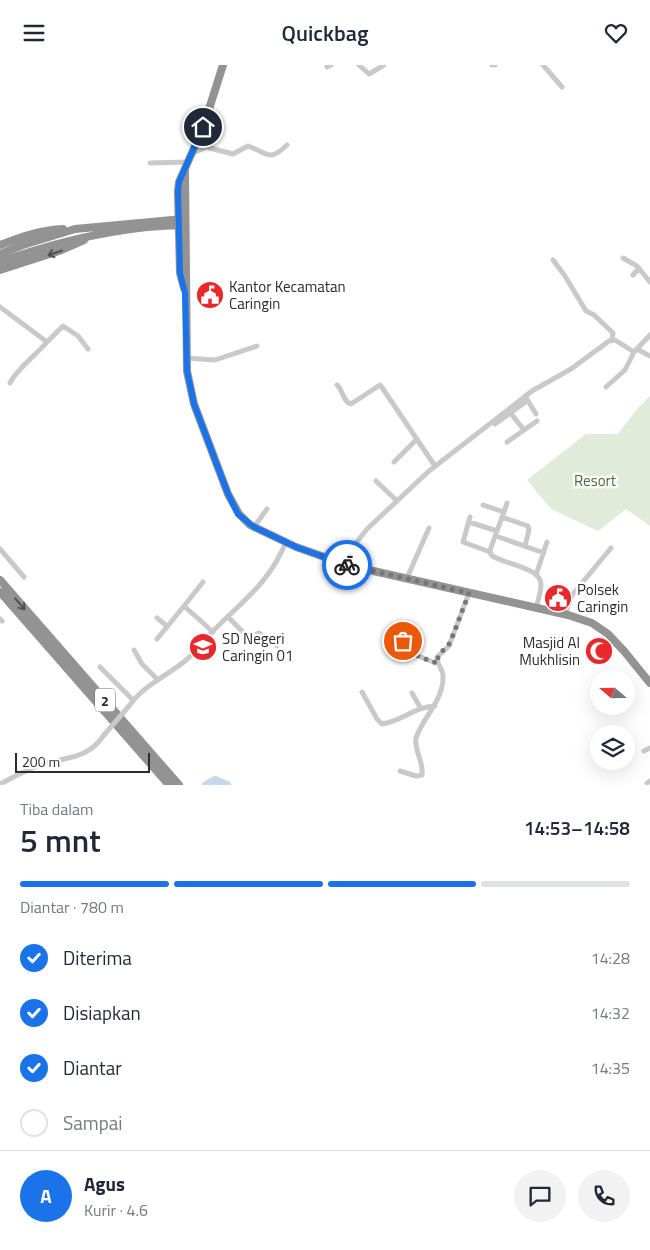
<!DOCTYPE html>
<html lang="id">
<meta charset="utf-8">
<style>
body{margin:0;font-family:"Titillium Web",sans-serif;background:#f2f2f3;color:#1f2937;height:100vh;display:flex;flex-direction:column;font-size:19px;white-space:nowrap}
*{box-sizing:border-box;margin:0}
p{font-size:16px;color:#747a83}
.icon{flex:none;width:28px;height:28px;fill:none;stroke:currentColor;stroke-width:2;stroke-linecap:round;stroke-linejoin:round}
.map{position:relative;height:720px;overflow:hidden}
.panel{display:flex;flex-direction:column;background:#fff;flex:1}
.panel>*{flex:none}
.needle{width:32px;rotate:290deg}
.controls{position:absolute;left:590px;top:605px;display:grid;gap:10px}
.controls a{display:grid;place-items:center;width:45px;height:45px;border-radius:50%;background:#fff;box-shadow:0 5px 20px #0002;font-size:25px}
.scale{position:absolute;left:15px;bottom:12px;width:135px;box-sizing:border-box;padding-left:5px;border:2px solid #2c2c2c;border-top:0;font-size:14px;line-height:18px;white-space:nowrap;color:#2c2c2c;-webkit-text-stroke:4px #fff;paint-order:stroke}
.pin{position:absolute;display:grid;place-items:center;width:42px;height:42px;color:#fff;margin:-21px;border:2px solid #fff;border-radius:50%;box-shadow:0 1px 5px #0007}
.courier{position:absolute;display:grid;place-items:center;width:50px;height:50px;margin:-25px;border:4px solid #1a73e8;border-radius:50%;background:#fff;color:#222;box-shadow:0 1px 6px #0007}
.summary em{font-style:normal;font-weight:600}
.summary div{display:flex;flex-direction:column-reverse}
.summary{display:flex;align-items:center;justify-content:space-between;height:85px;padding:0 20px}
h1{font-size:32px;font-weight:600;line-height:38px}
.bar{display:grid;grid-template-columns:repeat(4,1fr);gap:8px 5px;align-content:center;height:60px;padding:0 20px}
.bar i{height:6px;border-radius:4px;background:#e0e1e3}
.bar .active{background:#1a73e8}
.bar p{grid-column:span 4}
.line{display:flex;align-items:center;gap:12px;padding:0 20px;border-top:1px solid #e0e1e3}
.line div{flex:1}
.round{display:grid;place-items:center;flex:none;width:52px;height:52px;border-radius:26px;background:#f2f2f3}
ol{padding:0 20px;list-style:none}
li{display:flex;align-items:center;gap:15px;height:55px}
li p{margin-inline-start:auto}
li .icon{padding:5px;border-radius:50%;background:#1a73e8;color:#fff;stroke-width:4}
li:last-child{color:#747a83}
li i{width:28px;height:28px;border:2px solid #e0e1e3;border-radius:50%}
header{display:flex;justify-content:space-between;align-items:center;height:65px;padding:0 20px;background:#fff;font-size:22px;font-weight:600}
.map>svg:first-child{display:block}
.green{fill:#e1ebd9}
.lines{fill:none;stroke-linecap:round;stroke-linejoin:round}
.river{stroke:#c4daeb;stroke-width:8}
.minor{stroke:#c9c9c9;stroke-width:5}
.highway{stroke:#939393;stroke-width:8}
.minor-bridge{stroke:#c9c9c9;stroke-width:5}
.oneway{stroke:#505050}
.done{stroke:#767676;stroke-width:5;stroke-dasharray:0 9}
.route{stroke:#1a73e8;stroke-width:6}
.labels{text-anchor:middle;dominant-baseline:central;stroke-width:5;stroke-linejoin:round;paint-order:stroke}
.shield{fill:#fff;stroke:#6b6b6b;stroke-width:1}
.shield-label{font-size:14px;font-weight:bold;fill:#2c2c2c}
.poi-label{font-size:15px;fill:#2c2c2c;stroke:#fff;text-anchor:start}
.park-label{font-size:15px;fill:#4d6839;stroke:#fff}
</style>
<header><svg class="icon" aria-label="menu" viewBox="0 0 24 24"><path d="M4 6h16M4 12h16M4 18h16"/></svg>Quickbag<svg class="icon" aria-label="heart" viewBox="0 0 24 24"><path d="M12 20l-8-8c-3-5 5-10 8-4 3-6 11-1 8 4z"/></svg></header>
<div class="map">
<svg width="650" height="720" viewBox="0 0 650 720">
<rect width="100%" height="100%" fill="#fff"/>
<path class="green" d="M 650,331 L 650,461 L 626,444 L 598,466 L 551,444 L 527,415 L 586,369 L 618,369 L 637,344 Z"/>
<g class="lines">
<path class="river" d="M 206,720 L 215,715 L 227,720"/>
<path class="minor" d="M 359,0 L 369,9 L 384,0
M 492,0 L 495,0
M 543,0 L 562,22
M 327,2 L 331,0
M 193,88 L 206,82 L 233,89 L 248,81 C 269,89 269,97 287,80
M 150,98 L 188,97
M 623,193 L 637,201 L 650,217
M 553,195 L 565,211 L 586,246 L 594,250 L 613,268 L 612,274
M 633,210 L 639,203
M 0,242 L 47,277 C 37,289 16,305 10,318
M 47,277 L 63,261 L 78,271 L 88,284
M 637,284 L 650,291
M 186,293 L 215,295 L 257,281
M 337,320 C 343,325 343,337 351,339 L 380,320 L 381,321 L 435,401
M 606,322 L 625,305 L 634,287
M 525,331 L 536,349
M 509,346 L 524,365
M 495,359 L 524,338
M 507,377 L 537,356
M 394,397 L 417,374
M 376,416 L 396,435
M 483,440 L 504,447 L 490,485 L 491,490 C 502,499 541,502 541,519 C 541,527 538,536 536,543
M 504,447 L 507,438
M 470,452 L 463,477 L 490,487
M 502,452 L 528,461 L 529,465 L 525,481
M 469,457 L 497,466
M 254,462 L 267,444
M 496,471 L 544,488
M 0,484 L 24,512
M 347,500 L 352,483 L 367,464 L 429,406 L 532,326 L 571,304 L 609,276 L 615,275 L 634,287 L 650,270
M 536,510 L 547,477
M 407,513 L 429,463
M 203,517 L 184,541 L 213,567
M 565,550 L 572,530 L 611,483
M 228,552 L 248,572 L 259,568 L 277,581
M 157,553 L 167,561
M 0,554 L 2,556
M 396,572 C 406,577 404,582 410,587 C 413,589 434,598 438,598
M 157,574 L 184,541
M 134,585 L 142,599 L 158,615
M 100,602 L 133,635
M 362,627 L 377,654 L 382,659 C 402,656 414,642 435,641
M 412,628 L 420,642
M 129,641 C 144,620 165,612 185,596 C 196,587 204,575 214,565 C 244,534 268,520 286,477
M 644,686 L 650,683
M 400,706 L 416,711 L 422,710 C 424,697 414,686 416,673 C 423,652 444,635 443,611 C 443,604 437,600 437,592 L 449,581 L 469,528
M 647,718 L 650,716
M 0,719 C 14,712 28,704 43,699 C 67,692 88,694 104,670"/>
<path class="highway" d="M 185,106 L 187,306 L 194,339 L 228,429 L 239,449 L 250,460 L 296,482 L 347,500 L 568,550 L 592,558 L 608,569 L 624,586 L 650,618
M 0,180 C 21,172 41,165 63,164
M 0,189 L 23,180 L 75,164 L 183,154
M 0,197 C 59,176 121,161 183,160
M 0,205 L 59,186 L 84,175
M 184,223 L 180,208 L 178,127 L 179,117 L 203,63 L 223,0
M 0,515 L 179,720
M 0,527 L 169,720"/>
<path class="minor-bridge" d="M 104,670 L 129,641"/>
</g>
<defs><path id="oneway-shaft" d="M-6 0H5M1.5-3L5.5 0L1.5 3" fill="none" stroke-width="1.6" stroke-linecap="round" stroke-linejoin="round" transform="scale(1.25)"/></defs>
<g class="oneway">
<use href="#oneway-shaft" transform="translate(55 188) rotate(161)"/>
<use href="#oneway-shaft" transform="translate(20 539) rotate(49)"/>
</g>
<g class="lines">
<path class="done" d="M 347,500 L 469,528 L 450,578 L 438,591 L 438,598 C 434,598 413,589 410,587 C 407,584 406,579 403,576"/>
<path class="route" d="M 203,62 L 179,117 L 178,127 L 180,208 L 185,228 L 187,306 L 194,339 L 228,429 L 238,449 L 254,462 L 296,482 L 347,500"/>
</g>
<defs>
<symbol id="civic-disc" viewBox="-11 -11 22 22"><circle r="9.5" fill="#e9282c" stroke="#fff"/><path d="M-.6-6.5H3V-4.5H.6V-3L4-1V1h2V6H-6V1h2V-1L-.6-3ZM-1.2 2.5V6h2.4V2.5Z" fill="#fff"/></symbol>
<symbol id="school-disc" viewBox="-11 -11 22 22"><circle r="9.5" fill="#e9282c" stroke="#fff"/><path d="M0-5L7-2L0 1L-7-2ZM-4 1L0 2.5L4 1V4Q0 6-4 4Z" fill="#fff"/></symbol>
<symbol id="mosque-disc" viewBox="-11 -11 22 22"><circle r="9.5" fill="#e9282c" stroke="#fff"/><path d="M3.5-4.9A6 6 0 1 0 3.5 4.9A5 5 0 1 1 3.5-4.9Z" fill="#fff"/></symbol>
</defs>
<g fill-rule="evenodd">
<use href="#civic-disc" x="194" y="214" width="32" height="32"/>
<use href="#civic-disc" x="542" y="517" width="32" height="32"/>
<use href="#school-disc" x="187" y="566" width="32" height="32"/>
<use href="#mosque-disc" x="583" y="570" width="32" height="32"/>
</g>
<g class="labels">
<rect class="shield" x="95" y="623.5" width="20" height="23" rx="4"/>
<g class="shield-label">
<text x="105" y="635">2</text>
</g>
<g class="poi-label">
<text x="229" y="221">Kantor Kecamatan<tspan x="229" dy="17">Caringin</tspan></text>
<text x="577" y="524">Polsek<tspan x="577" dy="17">Caringin</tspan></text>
<text x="222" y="573">SD Negeri<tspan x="222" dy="17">Caringin 01</tspan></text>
<text x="580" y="577" text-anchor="end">Masjid Al<tspan x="580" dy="17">Mukhlisin</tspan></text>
</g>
<g class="park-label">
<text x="595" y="415">Resort</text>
</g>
</g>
</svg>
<div class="controls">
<a><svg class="needle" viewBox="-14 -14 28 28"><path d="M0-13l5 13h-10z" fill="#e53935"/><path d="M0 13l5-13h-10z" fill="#747a83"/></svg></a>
<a><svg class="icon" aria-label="layers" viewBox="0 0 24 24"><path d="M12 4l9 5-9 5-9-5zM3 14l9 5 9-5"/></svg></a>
</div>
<div class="scale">200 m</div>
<div class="pin" style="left:403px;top:576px;background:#ea580c"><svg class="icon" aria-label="bag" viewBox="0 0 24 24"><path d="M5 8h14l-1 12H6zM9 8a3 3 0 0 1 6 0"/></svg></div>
<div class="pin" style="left:203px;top:62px;background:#1f2937"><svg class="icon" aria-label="home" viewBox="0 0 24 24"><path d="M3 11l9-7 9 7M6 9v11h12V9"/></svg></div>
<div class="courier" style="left:347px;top:500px"><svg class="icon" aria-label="bike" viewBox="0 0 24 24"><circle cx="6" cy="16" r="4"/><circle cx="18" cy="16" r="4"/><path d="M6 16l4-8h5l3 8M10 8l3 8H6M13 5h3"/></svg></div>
</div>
<section class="panel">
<div class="summary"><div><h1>5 mnt</h1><p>Tiba dalam</p></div><em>14:53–14:58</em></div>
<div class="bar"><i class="active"></i><i class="active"></i><i class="active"></i><i></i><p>Diantar · 780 m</p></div>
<ol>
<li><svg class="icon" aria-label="check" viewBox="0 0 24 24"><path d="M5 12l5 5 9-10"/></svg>Diterima<p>14:28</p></li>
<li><svg class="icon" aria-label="check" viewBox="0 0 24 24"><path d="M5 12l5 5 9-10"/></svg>Disiapkan<p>14:32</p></li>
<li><svg class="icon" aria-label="check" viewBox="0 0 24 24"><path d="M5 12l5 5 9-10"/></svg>Diantar<p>14:35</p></li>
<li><i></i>Sampai</li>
</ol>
<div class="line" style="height:90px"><b class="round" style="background:#1a73e8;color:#fff">A</b><div><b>Agus</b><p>Kurir · 4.6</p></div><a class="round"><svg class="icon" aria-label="chat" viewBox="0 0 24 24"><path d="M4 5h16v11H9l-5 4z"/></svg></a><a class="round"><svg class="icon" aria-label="phone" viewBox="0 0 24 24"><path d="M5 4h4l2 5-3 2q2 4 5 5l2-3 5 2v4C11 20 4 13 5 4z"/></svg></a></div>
</section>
